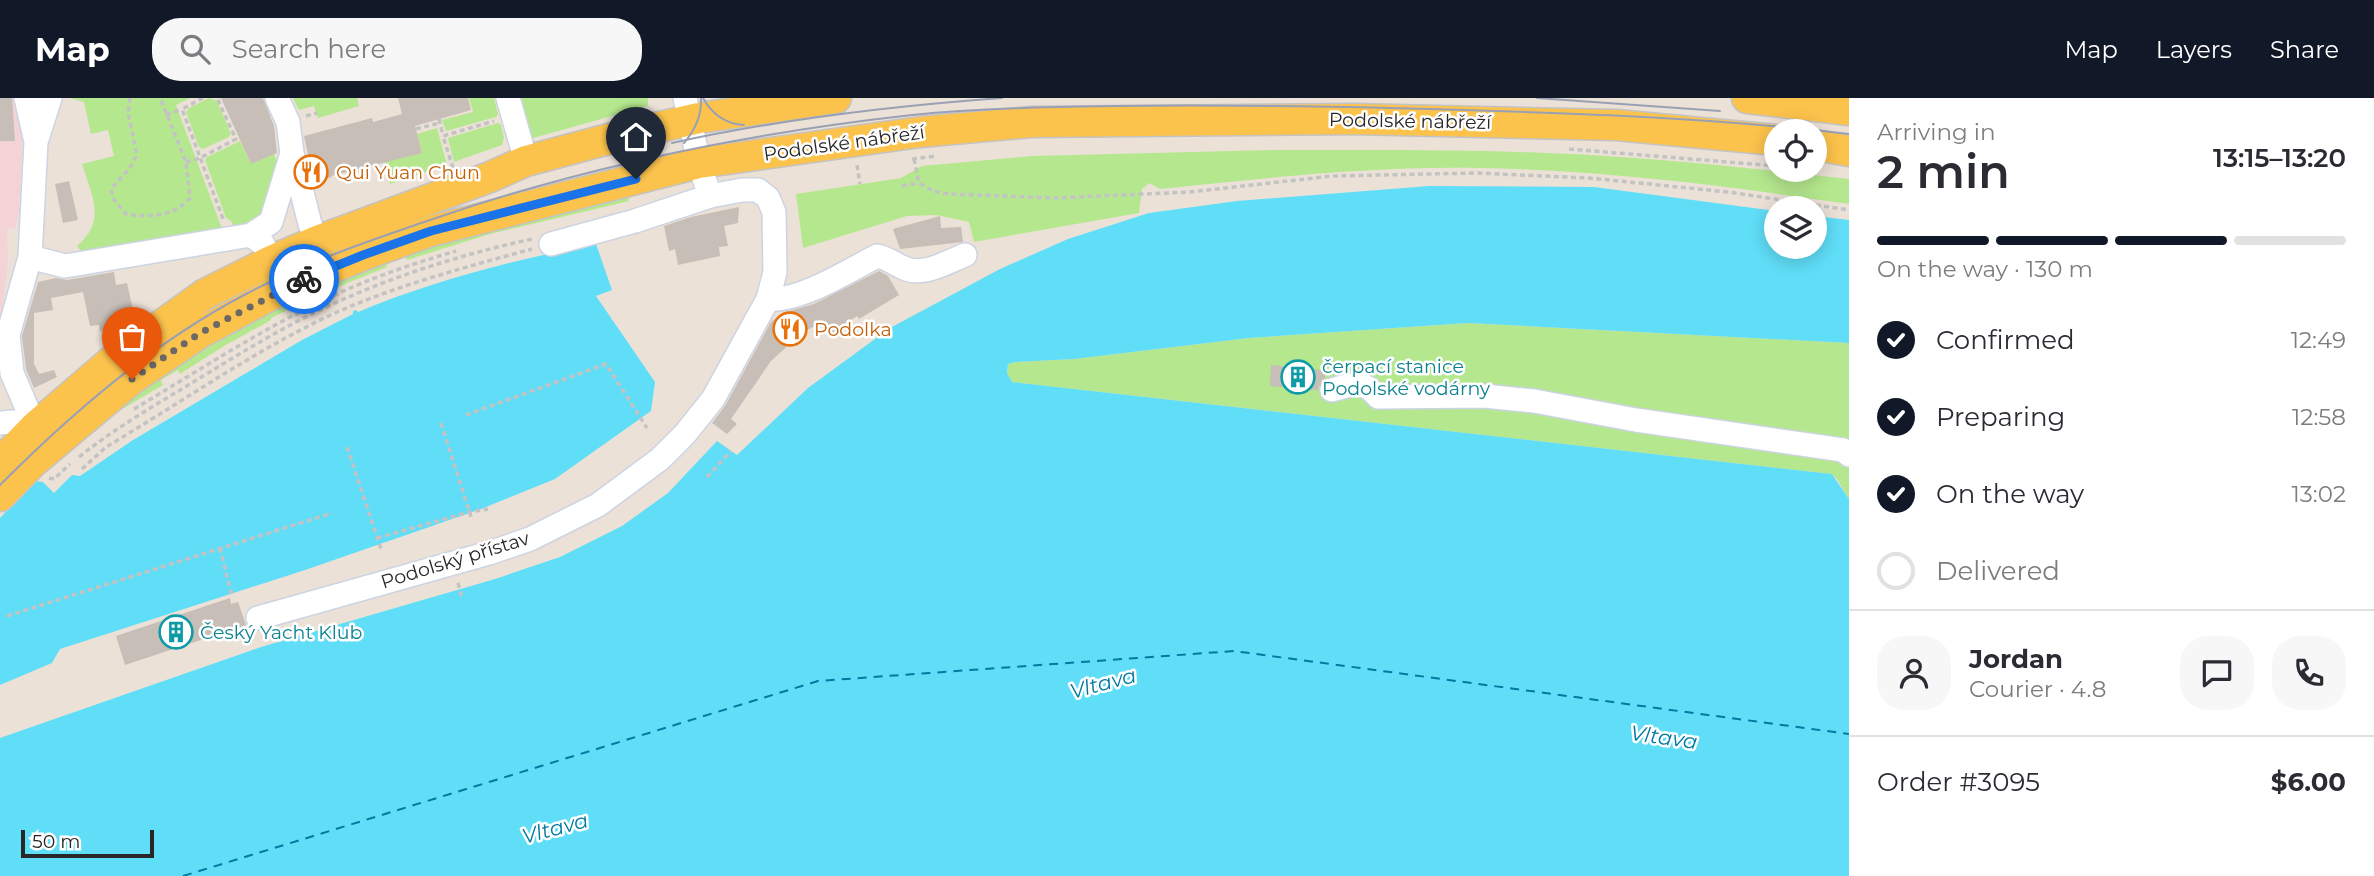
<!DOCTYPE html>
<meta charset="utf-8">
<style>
body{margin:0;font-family:Montserrat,sans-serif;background:#f7f7f7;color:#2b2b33;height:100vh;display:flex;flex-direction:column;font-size:26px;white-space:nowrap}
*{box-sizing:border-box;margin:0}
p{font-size:23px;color:#7c7c81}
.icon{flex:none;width:38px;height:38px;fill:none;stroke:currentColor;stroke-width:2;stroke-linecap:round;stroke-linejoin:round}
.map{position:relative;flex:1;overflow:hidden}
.panel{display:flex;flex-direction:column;background:#fff;width:525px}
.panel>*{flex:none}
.buttons{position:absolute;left:1764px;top:21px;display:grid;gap:14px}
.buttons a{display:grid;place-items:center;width:63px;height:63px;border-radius:50%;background:#fff;box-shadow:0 4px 18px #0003;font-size:35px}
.scale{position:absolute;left:21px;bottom:18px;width:133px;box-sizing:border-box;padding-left:7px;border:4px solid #272727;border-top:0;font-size:19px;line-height:24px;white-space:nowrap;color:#272727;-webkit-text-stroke:5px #fff;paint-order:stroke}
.pin{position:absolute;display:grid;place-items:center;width:60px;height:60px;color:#fff;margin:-72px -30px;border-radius:50% 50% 50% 0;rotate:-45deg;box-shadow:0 0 7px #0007}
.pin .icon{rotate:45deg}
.courier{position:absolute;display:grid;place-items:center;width:70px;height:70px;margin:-35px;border:5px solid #1a73e8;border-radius:50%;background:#fff;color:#222;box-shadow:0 2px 9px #0007}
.summary em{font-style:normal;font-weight:600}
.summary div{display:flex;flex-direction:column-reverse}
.summary{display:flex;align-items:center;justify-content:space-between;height:119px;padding:0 28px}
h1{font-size:46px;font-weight:600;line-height:52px}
.bar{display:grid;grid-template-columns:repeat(4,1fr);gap:10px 7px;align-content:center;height:84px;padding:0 28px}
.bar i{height:9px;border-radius:5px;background:#e1e1e2}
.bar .on{background:#111827}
.bar p{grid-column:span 4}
.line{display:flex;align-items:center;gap:18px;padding:0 28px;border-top:2px solid #e1e1e2}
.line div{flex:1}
.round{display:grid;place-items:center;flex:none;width:74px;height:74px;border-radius:28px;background:#f7f7f7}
ol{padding:0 28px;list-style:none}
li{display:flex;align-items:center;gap:21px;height:77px}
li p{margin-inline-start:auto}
li .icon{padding:7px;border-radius:50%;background:#111827;color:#fff;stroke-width:4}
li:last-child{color:#7c7c81}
li i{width:38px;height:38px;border:4px solid #e1e1e2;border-radius:50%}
header{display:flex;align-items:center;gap:42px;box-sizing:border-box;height:98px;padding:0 35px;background:#111827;color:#fff}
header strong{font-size:33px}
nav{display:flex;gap:38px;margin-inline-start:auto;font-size:24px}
.search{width:490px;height:63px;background:#f7f7f7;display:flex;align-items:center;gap:18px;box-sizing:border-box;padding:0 24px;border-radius:28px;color:#7c7c81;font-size:26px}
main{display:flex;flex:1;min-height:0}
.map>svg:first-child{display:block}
.medical{fill:#f4d3d7}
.green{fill:#b5e88e}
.water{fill:#60def8}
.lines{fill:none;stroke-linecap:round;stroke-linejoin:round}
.ferry{stroke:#0279a0;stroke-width:2;stroke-dasharray:9 7;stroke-linecap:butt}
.building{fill:#c6beb7}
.minor-casing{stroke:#ccd3e2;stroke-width:26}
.major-casing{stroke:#c3c3c3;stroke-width:33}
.path{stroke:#c3c3c3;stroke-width:3.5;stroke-dasharray:5 3.5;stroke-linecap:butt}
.minor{stroke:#fff;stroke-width:23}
.major{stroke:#fcc34c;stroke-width:30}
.tram{stroke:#9aa0b4;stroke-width:2}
.done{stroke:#6c6865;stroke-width:7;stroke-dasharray:0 12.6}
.route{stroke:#1a73e8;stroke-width:9}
.labels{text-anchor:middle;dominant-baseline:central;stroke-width:5;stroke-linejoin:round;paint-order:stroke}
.street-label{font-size:19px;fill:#272727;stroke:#fff}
.food-label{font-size:19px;fill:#c56008;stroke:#fff;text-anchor:start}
.culture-label{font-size:19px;fill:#0d838f;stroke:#fff;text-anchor:start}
.water-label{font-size:21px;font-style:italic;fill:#0279a0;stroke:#fff}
</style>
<header>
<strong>Map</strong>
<div class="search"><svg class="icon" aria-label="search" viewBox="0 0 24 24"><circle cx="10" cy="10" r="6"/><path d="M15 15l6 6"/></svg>Search here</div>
<nav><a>Map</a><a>Layers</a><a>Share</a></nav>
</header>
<main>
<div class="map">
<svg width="1849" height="778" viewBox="0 0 1849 778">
<rect width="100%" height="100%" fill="#ece1d7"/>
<path class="medical" d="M 0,0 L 18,0 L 22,41 L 19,115 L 15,130 L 7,131 L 8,163 L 0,236 Z"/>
<path class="green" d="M 70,0 L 190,0 L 176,7 L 223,133 L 96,158 L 81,153 L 77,148 C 107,122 92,99 82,66 L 114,58 L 108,32 L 91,36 L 84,4 Z
M 209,0 L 217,3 L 231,36 L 229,39 L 203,51 L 199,49 L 186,14 L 189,10 Z
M 293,0 L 357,0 L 359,8 L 318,20 L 314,8 L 299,12 Z
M 469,0 L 494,0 L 498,16 L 496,19 L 446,33 L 442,22 L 473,14 Z
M 516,0 L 648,0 L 648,8 L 533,40 L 527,36 Z
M 498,25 L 501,27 L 504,40 L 502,47 L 454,64 L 448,40 Z
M 437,30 L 447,67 L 390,86 L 384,63 L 422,55 L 417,36 Z
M 240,43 L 251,66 L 274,56 L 280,71 L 264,113 L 257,121 L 234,130 L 231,123 L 226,120 L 205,62 L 207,59 Z
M 1273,52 C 1365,52 1456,51 1548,55 C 1649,59 1749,70 1849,81 L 1849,106 C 1726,88 1603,72 1479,70 C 1372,68 1266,80 1160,91 L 1149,85 L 1142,91 L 1139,115 L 974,144 L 969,124 L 936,117 L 907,118 L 803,150 L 796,96 L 901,80 L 922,68 L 1032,58 Z
M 627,93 L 629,103 L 490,136 L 407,162 L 405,158 L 386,165 L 387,169 L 335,190 L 333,186 L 315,194 L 316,198 L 271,220 L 271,222 L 224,248 L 180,276 L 178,272 L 161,282 L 163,287 L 102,323 L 152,283 L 279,207 L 416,152 Z
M 1468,225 L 1849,245 L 1849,401 L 1837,381 L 1832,376 L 1012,284 L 1007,275 L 1008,266 L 1016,264 L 1074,261 L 1249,240 Z"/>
<path class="water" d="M 1429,88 L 1594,89 L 1776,113 L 1776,149 L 1815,149 L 1815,118 L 1849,122 L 1849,245 L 1468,225 L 1249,240 L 1074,261 L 1016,264 L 1008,266 L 1007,275 L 1012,284 L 1832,376 L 1849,401 L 1849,778 L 0,778 L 0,640 L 261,549 L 495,481 L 560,459 L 622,428 L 668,395 L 717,343 L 737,357 L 808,290 L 890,230 L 1000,171 L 1068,141 L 1149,115 L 1237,103 Z
M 596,146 L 612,192 L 596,198 L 655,284 L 651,313 L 555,381 L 481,411 L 308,471 L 60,551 L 52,565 L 0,587 L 0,420 L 36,383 L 43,384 L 54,395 L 72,377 L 80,378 L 133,342 L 302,242 L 353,216 L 353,213 L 356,212 L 358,214 C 435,182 514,162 596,146 Z"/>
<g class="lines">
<path class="ferry" d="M 183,778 L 818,583 L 1234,553 L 1849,636"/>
</g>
<path class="building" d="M 0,0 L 12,0 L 15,43 L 0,43 Z
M 221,0 L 263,0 L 274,28 L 277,55 L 251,66 Z
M 398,0 L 468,0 L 471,12 L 415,28 L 422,55 L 331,78 L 332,79 L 314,84 L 304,38 L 372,20 L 373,24 L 402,16 Z
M 69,83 L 78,122 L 63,125 L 55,86 Z
M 739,109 L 738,125 L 724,128 L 728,148 L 719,149 L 720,158 L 678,167 L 675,151 L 669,153 L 664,128 L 691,119 Z
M 940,118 L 941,130 L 961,129 L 963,144 L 900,151 L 893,131 Z
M 879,173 L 888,178 L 899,197 L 859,221 L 857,218 L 831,236 L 823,224 L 791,240 L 793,243 L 771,263 L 731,321 L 737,326 L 727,336 L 712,325 L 725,308 L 771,224 L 783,215 L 814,206 Z
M 114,174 L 116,187 L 127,185 L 133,212 L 122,219 L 123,222 L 116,224 L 100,234 L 99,227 L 90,228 L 83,194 L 51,200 L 53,212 L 34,215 L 34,266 L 39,276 L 54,272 L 57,279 L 34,290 L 26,271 L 22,238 L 38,184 L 56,180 L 67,182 Z
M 1271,267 L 1322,272 L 1321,274 L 1326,275 L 1325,280 L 1319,288 L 1318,292 L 1270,288 Z
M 230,500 L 231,506 L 238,504 L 246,527 L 125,567 L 116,538 Z"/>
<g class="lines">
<defs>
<path id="minor" d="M 26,0 L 36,44 L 30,159 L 8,237 L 12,275 L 35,329 L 43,339
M 508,0 L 526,63
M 685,0 L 699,65 L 710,98
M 37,41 L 50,0
M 292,55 L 310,126 L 317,143
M 251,137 L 271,124 L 292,55 L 288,24 L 277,0
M 30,159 L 65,168 L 251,137 L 263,146 L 277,176
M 768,201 C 797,205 850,172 877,158 C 888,160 894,166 904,170 C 923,179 947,164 965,157
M 1332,292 C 1353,286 1363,281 1378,299 L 1484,298 L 1534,303 L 1636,322 L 1843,352 L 1849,357
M 0,325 L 13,324 L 35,329
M 258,520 L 489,455 L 530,441 L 598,407 L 660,361 L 685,336 L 713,301 L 768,201 L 775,174 L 774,114 L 768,100 L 758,92 L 742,92 L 710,98 L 635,123 L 551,146"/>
<path id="major" d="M 1747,0 L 1849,12
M 1815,47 L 1849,53
M 0,365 L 35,329 L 113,262 L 205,196 L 271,163 L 317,143 L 490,79 L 526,63 L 620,38 L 699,20 L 836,0
M 0,398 L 33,364 L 132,281 L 200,235 L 284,190 L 364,157 L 431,133 L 699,65 L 920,34 L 1032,24 L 1354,21 L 1616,27 L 1776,42"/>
</defs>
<use href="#minor" class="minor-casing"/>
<use href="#major" class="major-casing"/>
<path class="path" d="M 130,0 L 128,15 L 137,57 L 130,70 L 111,91 L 114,102 L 126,116 C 148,120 175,118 190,100 L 186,64 L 160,0
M 203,0 L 182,11 L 223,121
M 166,17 L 182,11
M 306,18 L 317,15
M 439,21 L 443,38
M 416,31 L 439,25
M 1569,51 L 1776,68
M 912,61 L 936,58
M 914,61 L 919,85 L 933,93 L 949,96 L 1056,100 L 1190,94 L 1332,78 L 1477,75 L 1589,80 L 1728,94 L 1849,112
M 186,64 L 200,60 L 236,41 L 217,0
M 857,67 L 860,86
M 453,70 L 443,38 L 494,23
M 902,88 L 919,85
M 134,311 C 200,272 264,229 335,197 C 373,179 415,165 456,153
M 466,317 L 606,266 L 647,330
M 441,325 L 472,422
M 347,349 L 381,451
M 79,359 C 114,331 152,309 190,286 C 228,263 266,239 306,219 C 377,183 454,158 532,141
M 82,371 L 106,349 C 182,304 255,252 335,215 C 398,187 466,169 532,151
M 707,379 L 731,353
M 49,380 L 54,381 L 70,366
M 377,440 L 469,414 L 488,411
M 220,450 L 232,499
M 458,485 L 462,500
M 7,518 L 332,415"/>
<use href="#minor" class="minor"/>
<use href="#major" class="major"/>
<path class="tram" d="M 703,0 C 712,16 726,26 744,27
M 1537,0 L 1720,13
M 672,45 C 781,21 891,8 1002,0
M 684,45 C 696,31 702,17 701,0
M 0,387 C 73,314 154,244 246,196 C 306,164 371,142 436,120 C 590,67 750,35 912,17 C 980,10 1049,9 1117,8 C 1209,7 1300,8 1391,10 C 1544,14 1697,18 1849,36"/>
</g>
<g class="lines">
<path class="done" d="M 132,281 L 200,235 L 304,181"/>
<path class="route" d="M 304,181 L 363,157 L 431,133 L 636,81"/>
</g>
<defs>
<symbol id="restaurant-ring" viewBox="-11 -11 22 22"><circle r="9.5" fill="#fff" stroke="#e8710a" stroke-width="1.5"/><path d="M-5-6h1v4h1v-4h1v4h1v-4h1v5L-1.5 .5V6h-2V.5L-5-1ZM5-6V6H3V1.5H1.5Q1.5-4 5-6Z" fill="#e8710a"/></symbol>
<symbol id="building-ring" viewBox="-11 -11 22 22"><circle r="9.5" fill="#fff" stroke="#0f9aa8" stroke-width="1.5"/><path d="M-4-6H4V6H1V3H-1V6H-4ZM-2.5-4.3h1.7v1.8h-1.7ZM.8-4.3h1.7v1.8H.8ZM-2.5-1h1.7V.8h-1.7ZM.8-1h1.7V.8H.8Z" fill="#0f9aa8"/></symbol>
</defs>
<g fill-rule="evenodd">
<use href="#restaurant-ring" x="292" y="55" width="38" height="38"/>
<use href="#restaurant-ring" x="771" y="212" width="38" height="38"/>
<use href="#building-ring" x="1279" y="260" width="38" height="38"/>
<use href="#building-ring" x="157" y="515" width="38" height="38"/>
</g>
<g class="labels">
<g class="street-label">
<text transform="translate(1410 23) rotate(1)">Podolské nábřeží</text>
<text transform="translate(844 45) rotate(-8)">Podolské nábřeží</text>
<text transform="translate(455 462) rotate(-17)">Podolský přístav</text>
</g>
<g class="food-label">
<text x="336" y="74">Qui Yuan Chun</text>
<text x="814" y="231">Podolka</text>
</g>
<g class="culture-label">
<text x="1322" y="268">čerpací stanice<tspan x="1322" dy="22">Podolské vodárny</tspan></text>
<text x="200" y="534">Český Yacht Klub</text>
</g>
<g class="water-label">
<text transform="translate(1103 585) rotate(-15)">Vltava</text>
<text transform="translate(1664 639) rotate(8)">Vltava</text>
<text transform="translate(555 730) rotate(-15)">Vltava</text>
</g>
</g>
</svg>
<div class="buttons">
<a><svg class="icon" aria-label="locate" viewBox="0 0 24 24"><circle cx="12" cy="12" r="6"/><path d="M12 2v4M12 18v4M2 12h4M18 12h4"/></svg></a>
<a><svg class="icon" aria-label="layers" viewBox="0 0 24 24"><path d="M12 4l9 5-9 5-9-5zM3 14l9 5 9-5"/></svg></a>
</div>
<div class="scale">50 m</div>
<div class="pin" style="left:132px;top:281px;background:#ea580c"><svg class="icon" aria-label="bag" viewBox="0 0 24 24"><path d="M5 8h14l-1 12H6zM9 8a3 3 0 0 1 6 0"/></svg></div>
<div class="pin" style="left:636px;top:81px;background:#1f2937"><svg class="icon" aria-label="home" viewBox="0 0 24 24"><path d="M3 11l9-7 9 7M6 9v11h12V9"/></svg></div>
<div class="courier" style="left:304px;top:181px"><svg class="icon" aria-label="bike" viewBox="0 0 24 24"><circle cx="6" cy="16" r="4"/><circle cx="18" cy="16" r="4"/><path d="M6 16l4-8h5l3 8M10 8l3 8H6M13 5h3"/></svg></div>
</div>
<section class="panel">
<div class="summary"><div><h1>2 min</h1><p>Arriving in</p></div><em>13:15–13:20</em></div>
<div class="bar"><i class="on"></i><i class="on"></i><i class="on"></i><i></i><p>On the way · 130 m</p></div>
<ol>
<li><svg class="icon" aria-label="check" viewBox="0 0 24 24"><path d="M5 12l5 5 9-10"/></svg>Confirmed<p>12:49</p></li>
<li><svg class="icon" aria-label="check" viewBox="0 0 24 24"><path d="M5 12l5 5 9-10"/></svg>Preparing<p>12:58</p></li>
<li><svg class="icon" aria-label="check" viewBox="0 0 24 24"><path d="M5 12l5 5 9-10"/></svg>On the way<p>13:02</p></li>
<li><i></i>Delivered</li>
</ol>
<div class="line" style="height:126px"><a class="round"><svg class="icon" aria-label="person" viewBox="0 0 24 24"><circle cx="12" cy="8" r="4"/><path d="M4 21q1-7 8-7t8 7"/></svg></a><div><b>Jordan</b><p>Courier · 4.8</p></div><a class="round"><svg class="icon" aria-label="chat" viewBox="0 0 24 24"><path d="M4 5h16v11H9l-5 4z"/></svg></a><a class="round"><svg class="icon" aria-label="phone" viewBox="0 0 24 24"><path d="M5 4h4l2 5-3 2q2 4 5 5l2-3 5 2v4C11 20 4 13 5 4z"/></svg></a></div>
<div class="line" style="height:91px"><div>Order #3095</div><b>$6.00</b></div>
</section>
</main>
